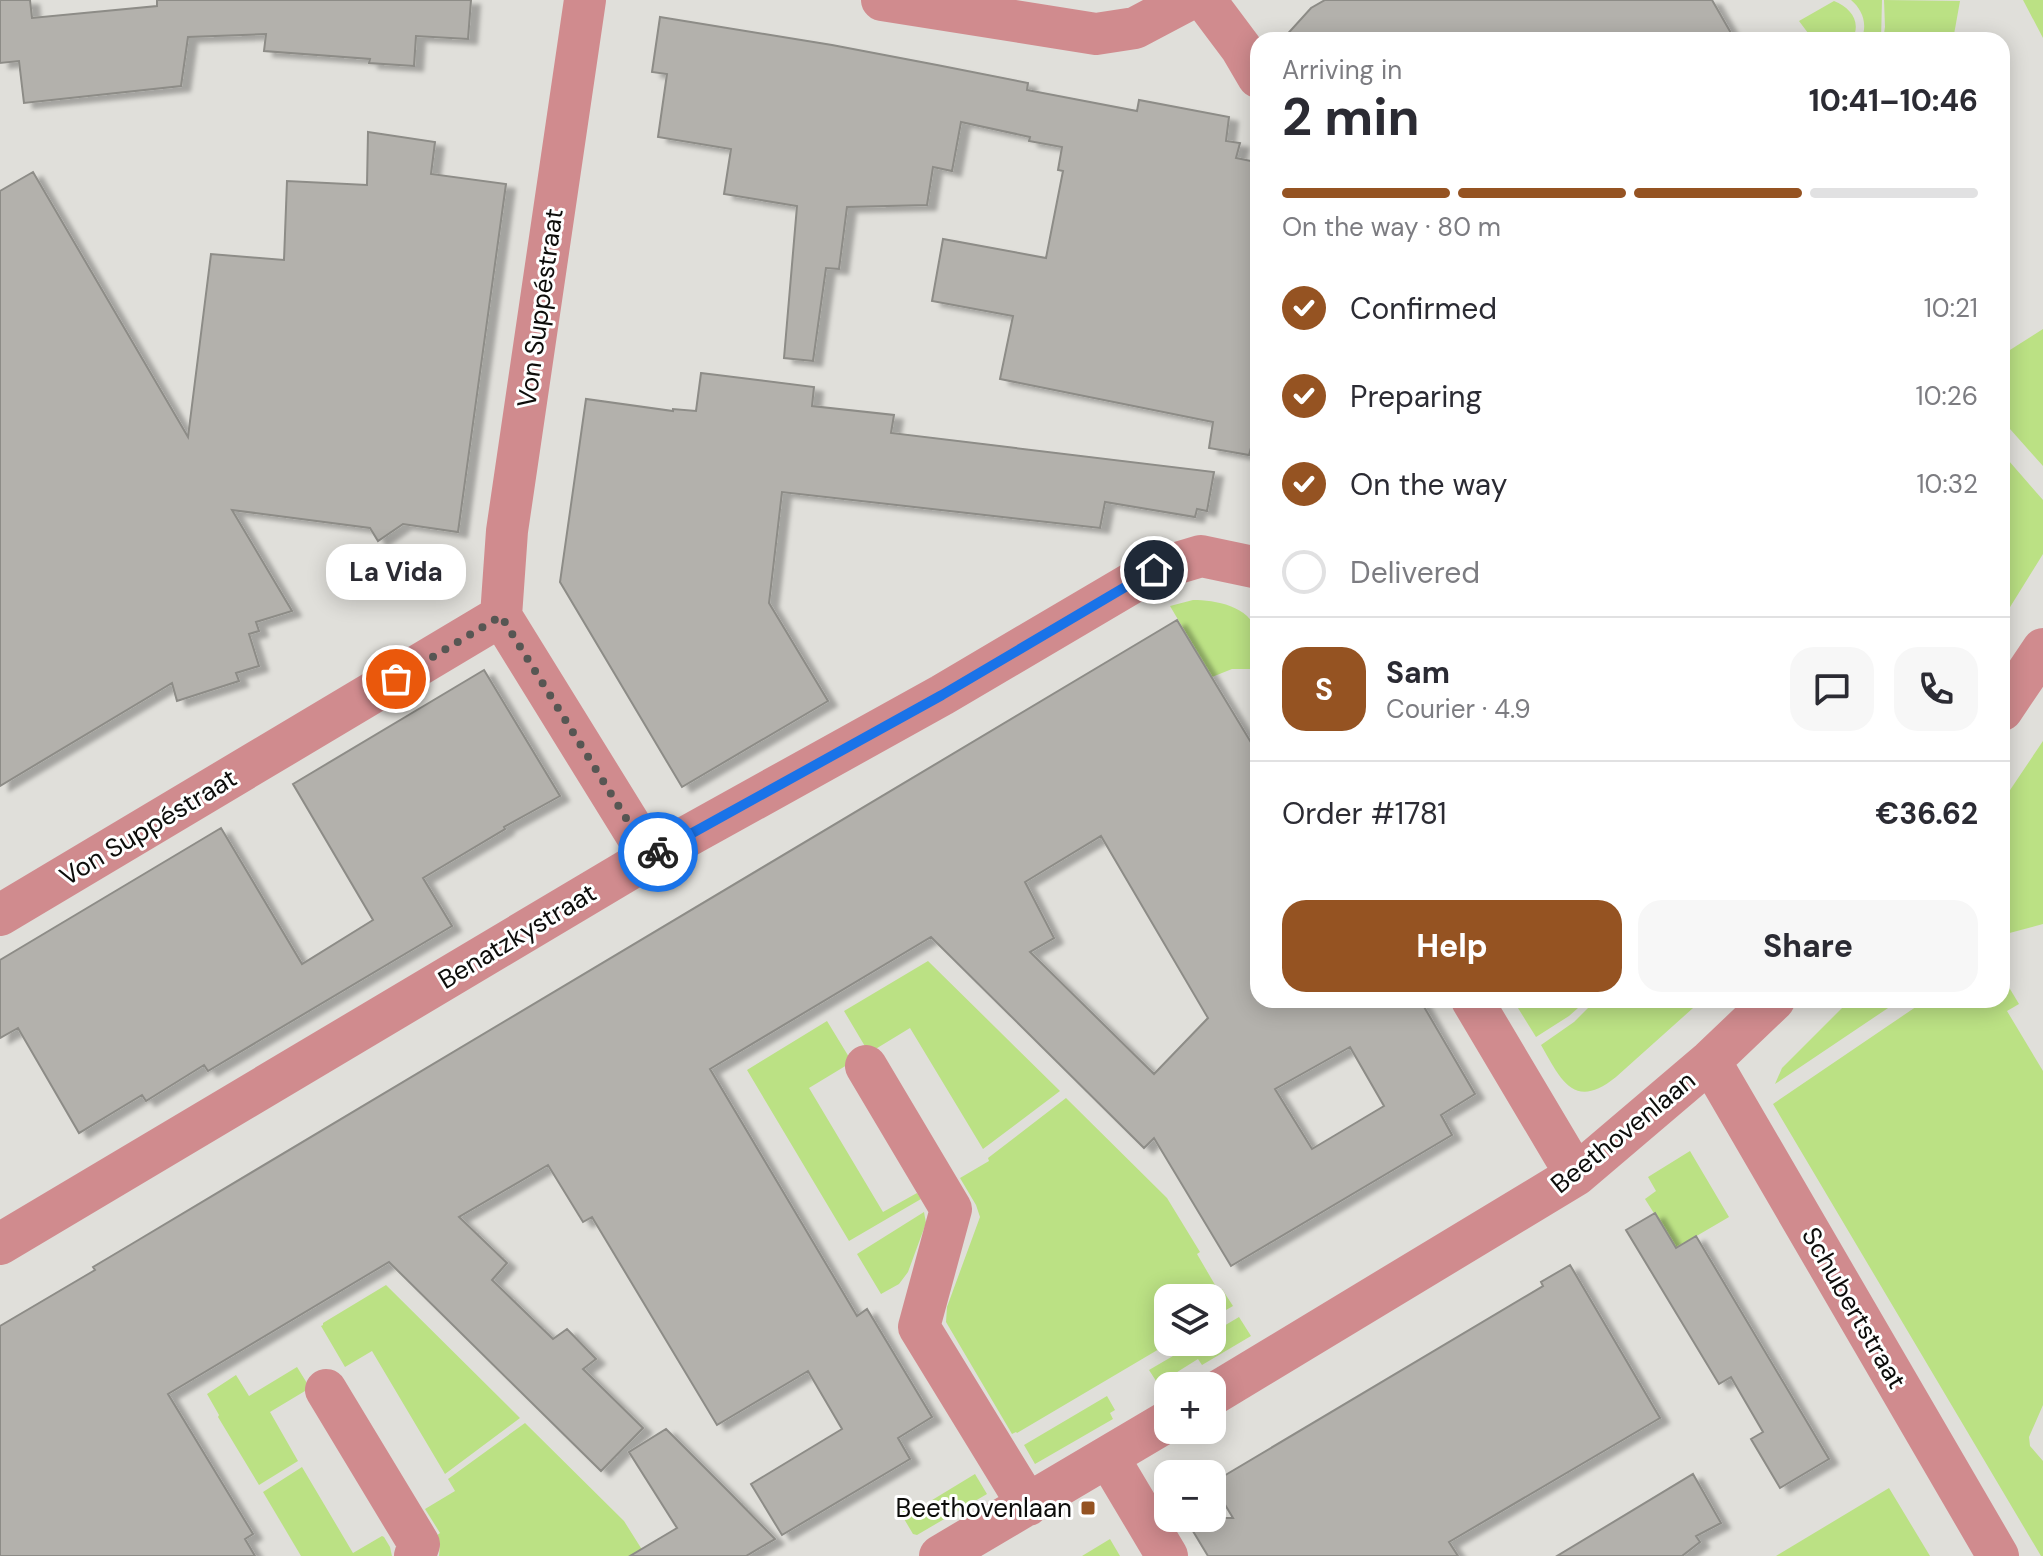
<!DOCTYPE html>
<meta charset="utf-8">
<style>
body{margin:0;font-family:"DM Sans",sans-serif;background:#f7f7f7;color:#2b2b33;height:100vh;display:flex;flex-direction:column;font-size:30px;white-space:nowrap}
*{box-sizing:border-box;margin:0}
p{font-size:26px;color:#7c7c81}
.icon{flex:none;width:44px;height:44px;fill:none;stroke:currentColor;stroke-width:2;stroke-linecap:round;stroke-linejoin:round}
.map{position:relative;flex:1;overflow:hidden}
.details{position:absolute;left:1250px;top:32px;width:760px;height:976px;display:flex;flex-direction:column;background:#fff;border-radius:24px;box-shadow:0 4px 20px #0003}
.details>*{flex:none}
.fabs{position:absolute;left:1154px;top:1284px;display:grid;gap:16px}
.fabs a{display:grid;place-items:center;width:72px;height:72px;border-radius:16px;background:#fff;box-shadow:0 4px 20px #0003;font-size:40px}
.pin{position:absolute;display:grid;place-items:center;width:68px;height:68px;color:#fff;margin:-34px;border:4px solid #fff;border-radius:50%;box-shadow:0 2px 8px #0007}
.courier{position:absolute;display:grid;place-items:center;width:80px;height:80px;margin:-40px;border:6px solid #1a73e8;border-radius:50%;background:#fff;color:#222;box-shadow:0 2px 10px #0007}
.bubble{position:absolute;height:56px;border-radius:24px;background:#fff;box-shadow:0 4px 20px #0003;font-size:26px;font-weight:700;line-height:56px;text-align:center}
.overview em{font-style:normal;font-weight:700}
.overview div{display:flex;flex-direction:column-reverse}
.overview{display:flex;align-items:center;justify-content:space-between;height:136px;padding:0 32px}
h1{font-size:52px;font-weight:700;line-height:60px}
.bar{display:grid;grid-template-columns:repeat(4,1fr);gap:12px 8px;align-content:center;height:96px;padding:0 32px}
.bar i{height:10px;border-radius:6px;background:#e1e1e2}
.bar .current{background:#955322}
.bar p{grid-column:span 4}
.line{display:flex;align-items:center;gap:20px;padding:0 32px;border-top:2px solid #e1e1e2}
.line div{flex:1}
.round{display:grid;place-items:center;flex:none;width:84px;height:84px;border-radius:24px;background:#f7f7f7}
ol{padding:0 32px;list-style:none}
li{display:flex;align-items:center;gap:24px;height:88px}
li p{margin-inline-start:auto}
li .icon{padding:8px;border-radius:50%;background:#955322;color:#fff;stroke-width:4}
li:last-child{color:#7c7c81}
li i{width:44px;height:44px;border:4px solid #e1e1e2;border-radius:50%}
.cta{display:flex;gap:16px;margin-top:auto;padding:16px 32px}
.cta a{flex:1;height:92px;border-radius:24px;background:#955322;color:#fff;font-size:32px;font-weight:700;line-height:92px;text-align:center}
.cta a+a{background:#f7f7f7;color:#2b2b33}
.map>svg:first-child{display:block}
.green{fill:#bbe184}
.building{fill:#b3b1ac;stroke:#8d8c87;stroke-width:2;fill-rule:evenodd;filter:url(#shadow)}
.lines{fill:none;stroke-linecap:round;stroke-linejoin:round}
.minor{stroke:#d08b8e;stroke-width:42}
.done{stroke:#575653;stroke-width:8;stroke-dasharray:0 14.4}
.route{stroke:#1a73e8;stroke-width:10}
.poi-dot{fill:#955322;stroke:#fff;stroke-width:3}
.labels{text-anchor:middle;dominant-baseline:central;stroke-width:6;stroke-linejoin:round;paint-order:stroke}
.street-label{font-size:26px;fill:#0d0d0b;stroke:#fff}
.poi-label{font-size:26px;fill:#0d0d0b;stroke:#fff;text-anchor:end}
</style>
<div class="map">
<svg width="2043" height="1556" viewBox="0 0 2043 1556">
<defs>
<filter id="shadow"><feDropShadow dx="9" dy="5" stdDeviation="2" flood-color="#0004"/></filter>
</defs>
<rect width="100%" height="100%" fill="#e0dfda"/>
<path class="green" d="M 1851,0 L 1882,0 L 1881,40 L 1861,40 C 1868,25 1863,10 1851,0 Z
M 1884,0 L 1960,1 L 1953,40 L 1883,40 L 1885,27 Z
M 2023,0 L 2043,0 L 2043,38 Z
M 1834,1 C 1851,8 1862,22 1852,40 L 1808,40 L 1808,33 L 1799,21 Z
M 2043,329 L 2043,466 L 2002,420 L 2002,355 Z
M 2002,453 L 2043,500 L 2043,554 L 2002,620 Z
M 1193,600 C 1215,600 1250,606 1257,632 C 1261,643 1257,658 1255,669 L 1232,669 L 1212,677 L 1170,606 Z
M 2043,741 L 2043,924 L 2002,935 L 2002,802 Z
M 2002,960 L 2010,975 L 2004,979 L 2019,1004 L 2007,1011 L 2043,1071 L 2043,1405 L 2029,1437 L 2030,1446 L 2043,1461 L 2043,1556 L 2041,1556 L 1773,1104 L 1926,1000 L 2002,1000 Z
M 928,961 L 1060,1091 L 983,1149 L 910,1028 L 869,1053 L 844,1011 Z
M 1513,1000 L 1587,1000 L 1569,1016 L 1536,1037 Z
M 1596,1000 L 1702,1000 L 1616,1077 C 1574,1111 1561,1080 1541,1045 L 1574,1022 Z
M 1850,1000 L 1900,1000 L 1775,1084 L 1782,1068 Z
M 827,1021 L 852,1062 L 809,1088 L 883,1212 L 917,1193 L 921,1199 L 849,1241 L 747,1070 Z
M 1066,1098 L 1167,1198 L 1200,1252 L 1197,1254 L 1218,1290 L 1222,1289 L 1233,1306 L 1212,1318 L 1212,1298 L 1168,1298 L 1168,1342 L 1171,1342 L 1017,1433 L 1016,1432 L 1012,1434 L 946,1322 L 947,1307 L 980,1217 L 976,1205 L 960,1178 L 989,1161 L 988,1158 Z
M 1690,1151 L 1729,1217 L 1676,1248 L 1645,1199 L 1656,1191 L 1648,1177 Z
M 924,1212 L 926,1223 L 908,1272 L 899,1284 L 881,1294 L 857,1254 Z
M 386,1285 L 520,1418 L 445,1474 L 372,1351 L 345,1367 L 321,1326 L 323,1325 L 323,1323 Z
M 1239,1317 L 1251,1336 L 1202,1365 L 1198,1359 L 1158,1384 L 1149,1370 L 1197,1342 L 1212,1342 L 1212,1333 Z
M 297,1367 L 310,1388 L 270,1412 L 298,1461 L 259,1485 L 218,1417 L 219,1415 L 207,1394 L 236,1375 L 249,1396 Z
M 1107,1396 L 1115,1410 L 1110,1413 L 1113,1419 L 1035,1464 L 1024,1445 Z
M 525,1423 L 624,1521 L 646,1556 L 439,1556 L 440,1544 L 436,1536 L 440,1533 L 425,1509 L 455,1491 L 448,1479 Z
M 302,1467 L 353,1553 L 382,1536 L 384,1537 L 390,1547 L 392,1556 L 301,1556 L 263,1492 Z
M 975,1474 L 987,1494 L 917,1535 L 913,1534 L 900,1512 L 915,1503 L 919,1508 Z
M 1889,1488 L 1930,1556 L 1776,1556 Z
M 1110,1539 L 1120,1556 L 1082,1556 Z"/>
<path class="building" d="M 0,0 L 30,0 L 32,18 L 157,6 L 157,0 L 471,0 L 468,39 L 416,36 L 414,66 L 369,63 L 370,59 L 264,51 L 266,34 L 188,37 L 181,86 L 24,103 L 19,61 L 0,63 Z
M 1325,0 L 1712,0 L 1735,40 L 1282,40 L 1311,8 Z
M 660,17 L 832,45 L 937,65 L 1028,83 L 1027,90 L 1137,111 L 1139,100 L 1229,117 L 1226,141 L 1240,143 L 1236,158 L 1256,162 L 1252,185 L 1258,186 L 1258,422 L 1249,455 L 1209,448 L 1213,422 L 1000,379 L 1013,316 L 932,301 L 943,239 L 1046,258 L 1063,171 L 1058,170 L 1062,147 L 1029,141 L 1030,137 L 961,122 L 952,171 L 933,167 L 927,205 L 847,207 L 839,269 L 826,268 L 813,361 L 784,358 L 797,206 L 724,194 L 731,149 L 658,137 L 667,74 L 652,72 Z
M 368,132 L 435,142 L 431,174 L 506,184 L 458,532 L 403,524 L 378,541 L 370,528 L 232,510 L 292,611 L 256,622 L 259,631 L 249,634 L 259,666 L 236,673 L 239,681 L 177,701 L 172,683 L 0,786 L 0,191 L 33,172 L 188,437 L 211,254 L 284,260 L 287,181 L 367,185 Z
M 701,373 L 814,387 L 812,406 L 894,415 L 891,433 L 1214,472 L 1207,511 L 1197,509 L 1195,517 L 1105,502 L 1100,528 L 782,492 L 769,603 L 828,701 L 682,787 L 560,582 L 586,399 L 673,411 L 673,409 L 696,411 Z
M 1177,620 L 1258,754 L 1258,1000 L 1420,1000 L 1475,1094 L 1441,1115 L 1452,1135 L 1231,1266 L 1154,1138 L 1144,1148 L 931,937 L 710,1069 L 857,1316 L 867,1309 L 932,1417 L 898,1438 L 910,1459 L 782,1535 L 751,1484 L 842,1429 L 808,1371 L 717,1425 L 592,1217 L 583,1222 L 548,1165 L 459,1217 L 507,1263 L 492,1280 L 553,1339 L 567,1329 L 596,1359 L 583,1369 L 643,1428 L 601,1471 L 389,1262 L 168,1394 L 253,1534 L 245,1539 L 255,1556 L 0,1556 L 0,1326 L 95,1270 L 93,1267 L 130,1245 ZM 1101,836 L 1208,1018 L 1154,1074 L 1030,952 L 1054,938 L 1025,882 ZM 1350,1047 L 1384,1106 L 1312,1149 L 1275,1089 Z
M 484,670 L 560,796 L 504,827 L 505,829 L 423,878 L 452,926 L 208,1071 L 204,1065 L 146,1101 L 142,1095 L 79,1133 L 18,1028 L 0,1038 L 0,960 L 221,828 L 302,964 L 373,920 L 293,784 Z
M 1655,1213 L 1676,1248 L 1696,1236 L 1829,1459 L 1780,1488 L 1751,1439 L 1763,1432 L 1731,1377 L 1719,1384 L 1626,1230 Z
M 1570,1265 L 1660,1418 L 1449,1542 L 1458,1556 L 1208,1556 L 1185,1518 L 1233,1518 L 1212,1483 L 1543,1286 L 1541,1282 Z
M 666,1429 L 732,1495 L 775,1539 L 746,1556 L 630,1556 L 677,1528 L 629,1452 Z
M 1693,1474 L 1721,1523 L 1696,1536 L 1700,1542 L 1682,1556 L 1557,1556 Z"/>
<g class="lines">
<path class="minor" d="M 585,0 L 507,531 L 501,616 L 650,857
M 882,0 L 1096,34 L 1135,28 L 1188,0
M 1205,0 L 1241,48 L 1258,77
M 2002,710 L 2043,649
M 0,915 L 501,616
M 1472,1000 L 1576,1175
M 1710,1061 L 1998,1556
M 866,1066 L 951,1209 L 919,1327 L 1028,1505
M 0,1244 L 650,857 L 942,695 L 1154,570 L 1201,556 L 1258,568
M 326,1390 L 419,1544 L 415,1556
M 1212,1395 L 1576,1175 L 1710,1061 L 1774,1000
M 1108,1457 L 1167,1556
M 940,1556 L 1168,1421"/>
</g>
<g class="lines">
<path class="done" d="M 396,679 L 501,616 L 650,857 L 658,852"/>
<path class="route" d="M 658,852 L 942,695 L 1154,570"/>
</g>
<rect class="poi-dot" x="1080" y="1500" width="16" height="16" rx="4"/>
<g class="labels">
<g class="street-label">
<text transform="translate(540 308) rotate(-82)">Von Suppéstraat</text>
<text transform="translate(148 827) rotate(-31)">Von Suppéstraat</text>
<text transform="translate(517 936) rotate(-31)">Benatzkystraat</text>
<text transform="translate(1623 1132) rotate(-39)">Beethovenlaan</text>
<text transform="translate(1854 1308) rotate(60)">Schubertstraat</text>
</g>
<g class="poi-label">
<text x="1072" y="1508">Beethovenlaan</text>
</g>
</g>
</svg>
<div class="fabs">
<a><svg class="icon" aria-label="layers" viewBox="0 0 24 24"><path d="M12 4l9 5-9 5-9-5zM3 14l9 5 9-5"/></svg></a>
<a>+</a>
<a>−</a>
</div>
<div class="pin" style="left:396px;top:679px;background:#ea580c"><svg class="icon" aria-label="bag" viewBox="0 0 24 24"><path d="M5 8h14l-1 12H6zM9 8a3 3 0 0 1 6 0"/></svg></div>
<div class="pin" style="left:1154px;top:570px;background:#1f2937"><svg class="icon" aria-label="home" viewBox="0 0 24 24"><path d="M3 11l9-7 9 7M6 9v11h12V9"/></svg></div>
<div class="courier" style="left:658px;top:852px"><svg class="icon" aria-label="bike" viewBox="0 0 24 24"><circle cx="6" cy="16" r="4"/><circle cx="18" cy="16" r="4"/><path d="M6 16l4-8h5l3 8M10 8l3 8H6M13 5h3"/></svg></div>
<div class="bubble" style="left:326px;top:544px;width:140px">La Vida</div>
<section class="details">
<div class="overview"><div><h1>2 min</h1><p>Arriving in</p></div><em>10:41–10:46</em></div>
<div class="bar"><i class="current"></i><i class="current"></i><i class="current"></i><i></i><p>On the way · 80 m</p></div>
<ol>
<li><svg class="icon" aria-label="check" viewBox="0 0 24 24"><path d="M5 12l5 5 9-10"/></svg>Confirmed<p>10:21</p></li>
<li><svg class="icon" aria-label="check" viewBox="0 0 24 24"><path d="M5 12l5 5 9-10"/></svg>Preparing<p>10:26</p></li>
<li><svg class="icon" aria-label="check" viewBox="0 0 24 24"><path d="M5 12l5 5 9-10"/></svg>On the way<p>10:32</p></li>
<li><i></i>Delivered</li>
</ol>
<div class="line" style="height:144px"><b class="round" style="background:#955322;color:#fff">S</b><div><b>Sam</b><p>Courier · 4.9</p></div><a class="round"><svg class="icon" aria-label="chat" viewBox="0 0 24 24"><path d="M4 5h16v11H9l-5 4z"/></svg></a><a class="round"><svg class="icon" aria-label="phone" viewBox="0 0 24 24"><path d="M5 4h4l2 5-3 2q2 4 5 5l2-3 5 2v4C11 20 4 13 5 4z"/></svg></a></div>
<div class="line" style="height:104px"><div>Order #1781</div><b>€36.62</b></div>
<div class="cta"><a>Help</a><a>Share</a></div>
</section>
</div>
